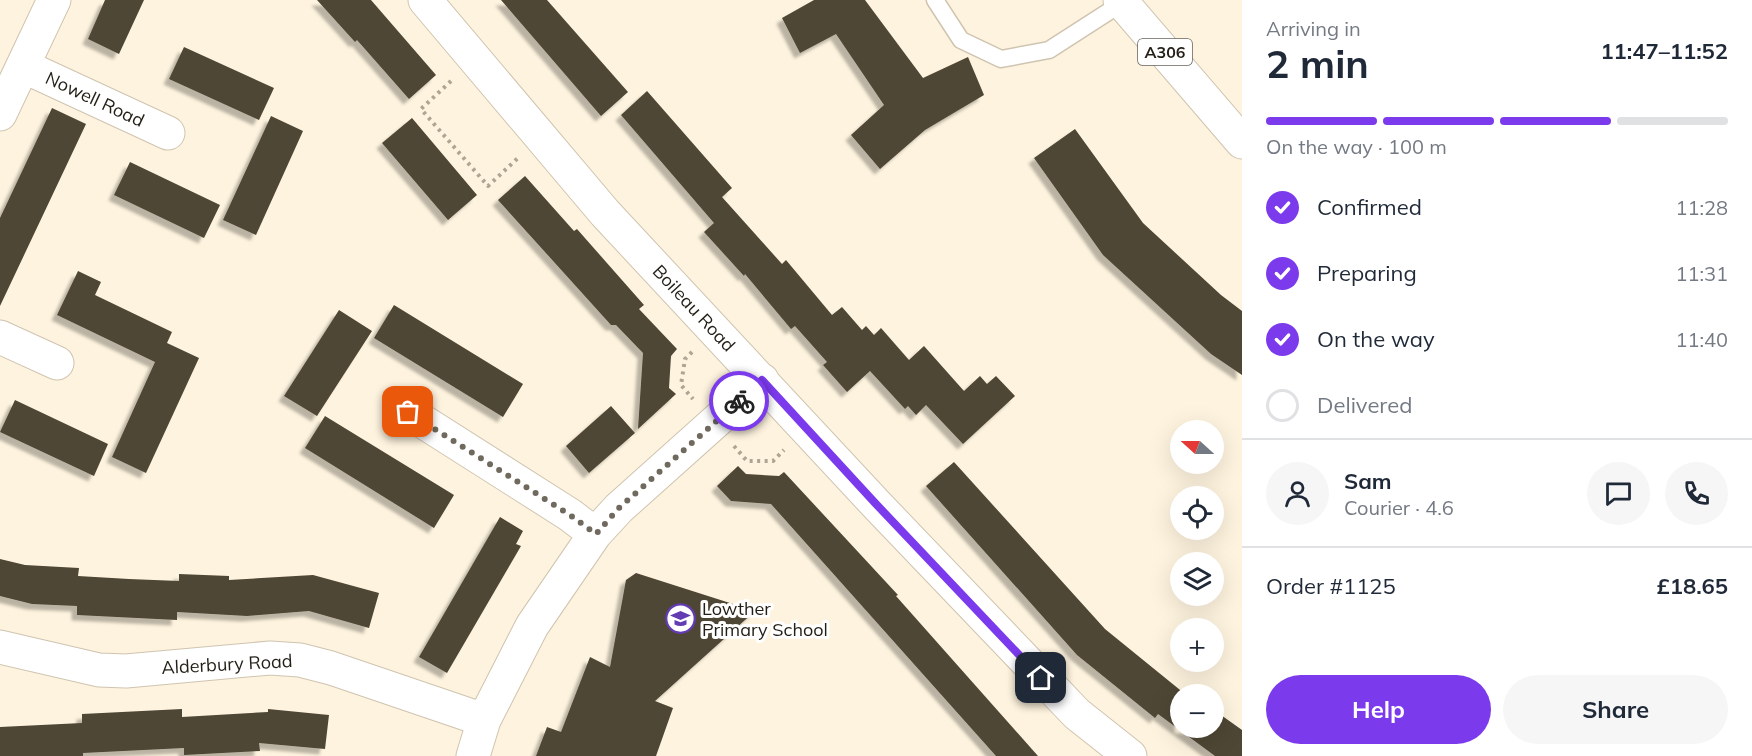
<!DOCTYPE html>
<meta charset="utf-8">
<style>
body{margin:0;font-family:Mulish,sans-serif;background:#f6f6f7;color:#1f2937;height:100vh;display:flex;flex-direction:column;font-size:22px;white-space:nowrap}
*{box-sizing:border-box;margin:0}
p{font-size:20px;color:#747a83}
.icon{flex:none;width:33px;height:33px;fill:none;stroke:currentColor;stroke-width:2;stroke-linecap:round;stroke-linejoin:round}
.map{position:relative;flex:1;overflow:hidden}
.sheet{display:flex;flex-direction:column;background:#fff;width:510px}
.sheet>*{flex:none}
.needle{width:39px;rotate:291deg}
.fabs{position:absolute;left:1170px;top:420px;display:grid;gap:12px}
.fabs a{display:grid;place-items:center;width:54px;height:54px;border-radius:50%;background:#fff;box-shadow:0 6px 24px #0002;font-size:30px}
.pin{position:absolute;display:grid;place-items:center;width:51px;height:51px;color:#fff;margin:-26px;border-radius:12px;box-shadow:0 3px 9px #0006}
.courier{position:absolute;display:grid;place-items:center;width:60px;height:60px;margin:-30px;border:4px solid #7c3aed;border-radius:50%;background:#fff;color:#222;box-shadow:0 2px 8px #0007}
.head em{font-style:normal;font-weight:700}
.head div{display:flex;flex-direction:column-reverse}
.head{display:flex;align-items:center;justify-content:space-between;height:102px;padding:0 24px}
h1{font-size:39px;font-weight:700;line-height:45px}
.bar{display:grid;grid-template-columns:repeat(4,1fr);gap:9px 6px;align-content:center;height:72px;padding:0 24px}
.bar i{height:8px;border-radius:4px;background:#e0e1e3}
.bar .selected{background:#7c3aed}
.bar p{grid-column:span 4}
.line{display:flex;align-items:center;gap:15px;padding:0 24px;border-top:2px solid #e0e1e3}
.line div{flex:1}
.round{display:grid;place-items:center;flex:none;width:63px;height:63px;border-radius:32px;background:#f6f6f7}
ol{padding:0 24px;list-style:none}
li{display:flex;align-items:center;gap:18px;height:66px}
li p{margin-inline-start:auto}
li .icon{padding:6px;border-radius:50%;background:#7c3aed;color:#fff;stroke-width:4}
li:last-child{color:#747a83}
li i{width:33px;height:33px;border:3px solid #e0e1e3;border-radius:50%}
.cta{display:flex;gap:12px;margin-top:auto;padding:12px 24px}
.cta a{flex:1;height:69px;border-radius:36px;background:#7c3aed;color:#fff;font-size:24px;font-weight:700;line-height:69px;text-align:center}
.cta a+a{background:#f6f6f7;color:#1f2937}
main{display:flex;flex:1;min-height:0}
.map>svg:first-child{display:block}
.building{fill:#4f4635;filter:url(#shadow)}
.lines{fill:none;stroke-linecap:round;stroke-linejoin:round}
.lane-casing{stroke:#cfc4b0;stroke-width:19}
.street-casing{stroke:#cfc4b0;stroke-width:35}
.primary-casing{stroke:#cfc4b0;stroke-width:35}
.path{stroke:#ada494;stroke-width:4;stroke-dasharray:3 4.5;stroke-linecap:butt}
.lane{stroke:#fff;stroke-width:16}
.street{stroke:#fff;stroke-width:33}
.primary{stroke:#fff;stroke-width:33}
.done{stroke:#70695d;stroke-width:6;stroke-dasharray:0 10.8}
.route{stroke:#7c3aed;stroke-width:8}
.labels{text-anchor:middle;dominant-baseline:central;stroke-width:6;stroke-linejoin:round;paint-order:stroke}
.shield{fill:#fff;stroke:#65625d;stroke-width:1.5}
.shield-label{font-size:16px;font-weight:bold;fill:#231f17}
.street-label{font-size:18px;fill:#231f17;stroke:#fff}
.poi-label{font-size:18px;fill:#231f17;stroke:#fff;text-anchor:start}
</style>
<main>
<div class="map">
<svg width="1242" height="756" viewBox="0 0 1242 756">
<defs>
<filter id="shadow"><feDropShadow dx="-5.5" dy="5.5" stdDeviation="1.5" flood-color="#0004"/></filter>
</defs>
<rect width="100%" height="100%" fill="#fef3de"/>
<path class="building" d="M 105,0 L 144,0 L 119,54 L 88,39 Z
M 317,0 L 371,0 L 436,75 L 409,99 L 357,40 L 355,42 Z
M 501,0 L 547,0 L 628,92 L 601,116 Z
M 814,0 L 865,0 L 923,78 L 968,57 L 984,95 L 925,130 L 880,169 L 851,135 L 884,105 L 836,34 L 800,53 L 782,18 Z
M 184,47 L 274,88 L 259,120 L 169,79 Z
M 647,91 L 732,188 L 722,197 L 782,264 L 786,260 L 832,315 L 842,307 L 862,330 L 866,326 L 874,335 L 881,328 L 909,360 L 924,346 L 964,391 L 980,376 L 987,384 L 996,376 L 1015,396 L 963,444 L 926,405 L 916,415 L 908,406 L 905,409 L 870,371 L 847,392 L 823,365 L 827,362 L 795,326 L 791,329 L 745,274 L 744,276 L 704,232 L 714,223 L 621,115 Z
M 52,108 L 86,124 L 0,306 L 0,218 Z
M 271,116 L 303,131 L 256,235 L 223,220 Z
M 412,118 L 477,195 L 448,220 L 382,143 Z
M 1075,129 L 1143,223 L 1221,295 L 1242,311 L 1242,375 L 1211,354 L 1103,255 L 1034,158 Z
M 130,162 L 220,205 L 204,238 L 114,195 Z
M 525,176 L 574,231 L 577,229 L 614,271 L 644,305 L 639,309 L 677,349 L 671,356 L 669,388 L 676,394 L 638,429 L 643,353 L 616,325 L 611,325 L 498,200 Z
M 78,271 L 101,282 L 95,295 L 172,332 L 167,343 L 199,358 L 146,473 L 112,457 L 155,362 L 57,315 Z
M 394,305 L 523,384 L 503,417 L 374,338 Z
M 339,310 L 372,331 L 317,416 L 284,396 Z
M 15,400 L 108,444 L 94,476 L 0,432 Z
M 611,406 L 635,433 L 589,473 L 566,446 Z
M 325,416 L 454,495 L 434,528 L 305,448 Z
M 954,462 L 1105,629 L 1185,694 L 1180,694 L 1180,728 L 1214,728 L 1214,710 L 1242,730 L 1242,756 L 1215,756 L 1158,714 L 1155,718 L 1077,655 L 926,486 Z
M 738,466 L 746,474 L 779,476 L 784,472 L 898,595 L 896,596 L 1038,756 L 996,756 L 771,504 L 731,501 L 717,486 Z
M 500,517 L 523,531 L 516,544 L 521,546 L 447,673 L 419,657 Z
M 0,559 L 25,565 L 79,568 L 78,576 L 129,579 L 179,581 L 179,574 L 229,576 L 229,580 L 313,575 L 379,593 L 369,628 L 309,611 L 247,616 L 177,612 L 177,620 L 77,615 L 77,606 L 32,604 L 0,596 Z
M 636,573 L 755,611 L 655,701 L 673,708 L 656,756 L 536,756 L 547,727 L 561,732 L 590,657 L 610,667 L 626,580 Z
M 182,709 L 182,717 L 268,712 L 268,709 L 329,715 L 325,749 L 259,743 L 260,751 L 184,755 L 184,748 L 83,753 L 83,756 L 0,756 L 0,727 L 82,723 L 82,714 Z"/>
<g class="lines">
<defs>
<path id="lane" d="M 935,0 L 961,40 L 1001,59 L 1049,50 L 1122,3"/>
<path id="street" d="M 425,0 L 605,213 L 876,504 L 1077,714 L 1130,756
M 23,66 L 168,133
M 0,114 L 54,0
M 0,337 L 57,363
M 408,412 L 570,515 L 595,534 L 532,626 L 484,720 L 473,756
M 595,534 L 619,508 L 762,380
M 0,647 L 99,670 L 126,671 L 270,658 L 300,660 L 331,668 L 484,720"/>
<path id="primary" d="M 1120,0 L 1242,142"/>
</defs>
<use href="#lane" class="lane-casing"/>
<use href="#street" class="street-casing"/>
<use href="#primary" class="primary-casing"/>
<path class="path" d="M 451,81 L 421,109 L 488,186 L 518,158
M 692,352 L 685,359 L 681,385 L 693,399
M 734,446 L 747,461 L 773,461 L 784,450"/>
<use href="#lane" class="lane"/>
<use href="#street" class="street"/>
<use href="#primary" class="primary"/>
</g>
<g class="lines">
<path class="done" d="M 408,412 L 570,515 L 596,534 L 619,508 L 739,401"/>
<path class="route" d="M 739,401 L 762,380 L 876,504 L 1041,678"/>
</g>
<defs>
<symbol id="school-ring" viewBox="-11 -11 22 22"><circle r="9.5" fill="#fff" stroke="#633bb3" stroke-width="1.5"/><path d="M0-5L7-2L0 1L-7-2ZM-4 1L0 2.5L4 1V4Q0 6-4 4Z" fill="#633bb3"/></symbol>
</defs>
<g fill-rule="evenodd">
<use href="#school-ring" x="664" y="602" width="33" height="33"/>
</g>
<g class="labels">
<rect class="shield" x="1138" y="39" width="54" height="26" rx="4.5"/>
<g class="shield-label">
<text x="1165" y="52">A306</text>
</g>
<g class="street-label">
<text transform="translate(95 99) rotate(25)">Nowell Road</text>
<text transform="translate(694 308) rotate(47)">Boileau Road</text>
<text transform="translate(227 664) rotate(-3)">Alderbury Road</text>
</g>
<g class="poi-label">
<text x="702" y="608">Lowther<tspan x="702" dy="21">Primary School</tspan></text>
</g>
</g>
</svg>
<div class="fabs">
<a><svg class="needle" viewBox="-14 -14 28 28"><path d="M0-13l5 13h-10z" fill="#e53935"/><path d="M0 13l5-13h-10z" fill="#747a83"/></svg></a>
<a><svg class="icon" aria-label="locate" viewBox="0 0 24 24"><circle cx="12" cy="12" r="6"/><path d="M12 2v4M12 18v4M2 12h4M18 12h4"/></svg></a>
<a><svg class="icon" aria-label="layers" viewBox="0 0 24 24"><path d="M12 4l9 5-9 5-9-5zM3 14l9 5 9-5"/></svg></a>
<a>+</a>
<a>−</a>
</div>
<div class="pin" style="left:408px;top:412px;background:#ea580c"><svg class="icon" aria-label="bag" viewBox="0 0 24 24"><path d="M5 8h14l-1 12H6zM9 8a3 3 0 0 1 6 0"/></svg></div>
<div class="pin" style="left:1041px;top:678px;background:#1f2937"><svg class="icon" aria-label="home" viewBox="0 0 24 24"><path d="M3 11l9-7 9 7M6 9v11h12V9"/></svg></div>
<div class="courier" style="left:739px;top:401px"><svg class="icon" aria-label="bike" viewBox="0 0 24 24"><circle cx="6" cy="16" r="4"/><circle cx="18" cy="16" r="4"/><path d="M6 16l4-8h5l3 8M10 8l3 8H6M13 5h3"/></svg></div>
</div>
<section class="sheet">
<div class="head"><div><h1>2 min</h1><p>Arriving in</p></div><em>11:47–11:52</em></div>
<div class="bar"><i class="selected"></i><i class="selected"></i><i class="selected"></i><i></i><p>On the way · 100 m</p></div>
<ol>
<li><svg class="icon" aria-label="check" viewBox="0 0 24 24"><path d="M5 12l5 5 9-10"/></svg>Confirmed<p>11:28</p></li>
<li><svg class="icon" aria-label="check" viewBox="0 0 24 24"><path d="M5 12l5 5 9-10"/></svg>Preparing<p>11:31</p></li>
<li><svg class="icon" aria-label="check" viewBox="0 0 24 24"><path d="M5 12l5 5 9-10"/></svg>On the way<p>11:40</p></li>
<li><i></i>Delivered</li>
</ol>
<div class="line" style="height:108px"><a class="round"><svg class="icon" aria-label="person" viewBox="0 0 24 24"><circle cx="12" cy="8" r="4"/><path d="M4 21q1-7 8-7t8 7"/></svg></a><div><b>Sam</b><p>Courier · 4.6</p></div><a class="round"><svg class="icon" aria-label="chat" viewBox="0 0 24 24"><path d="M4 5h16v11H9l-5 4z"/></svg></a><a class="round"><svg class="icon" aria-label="phone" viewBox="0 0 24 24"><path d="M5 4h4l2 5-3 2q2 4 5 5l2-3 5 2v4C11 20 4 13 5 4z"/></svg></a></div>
<div class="line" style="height:78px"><div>Order #1125</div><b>£18.65</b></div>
<div class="cta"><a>Help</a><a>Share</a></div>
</section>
</main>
